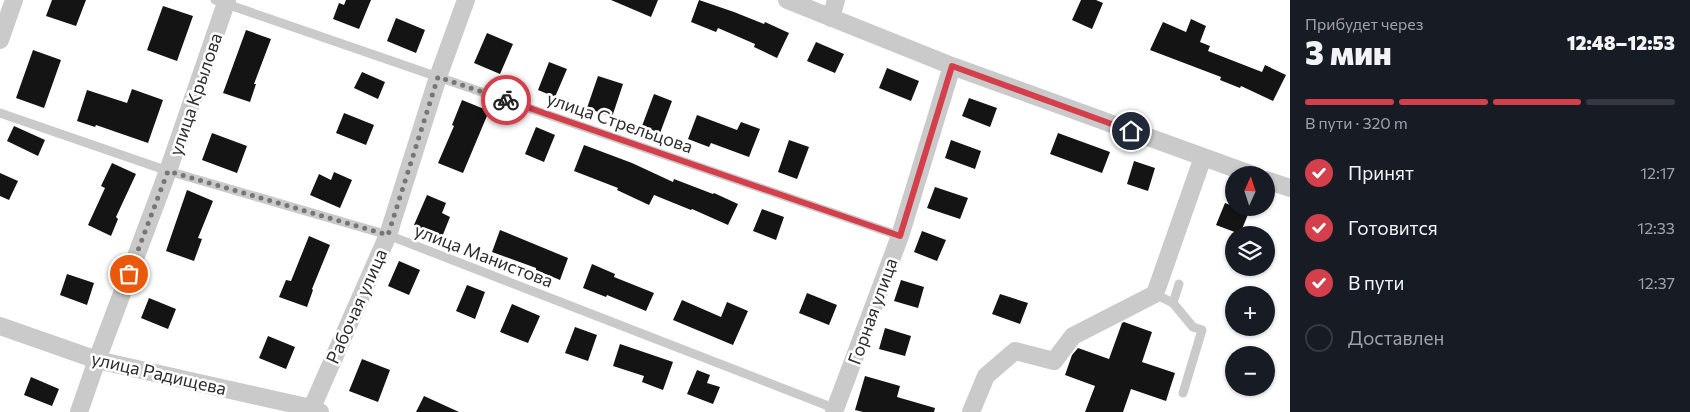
<!DOCTYPE html>
<html lang="ru">
<meta charset="utf-8">
<style>
body{margin:0;font-family:Commissioner,sans-serif;background:#20242c;color:#f1f3f6;height:100vh;display:flex;flex-direction:column;font-size:19px;white-space:nowrap}
*{box-sizing:border-box;margin:0}
p{font-size:16px;color:#9ea1a6}
.icon{flex:none;width:28px;height:28px;fill:none;stroke:currentColor;stroke-width:2;stroke-linecap:round;stroke-linejoin:round}
.map{position:relative;flex:1;overflow:hidden}
.drawer{display:flex;flex-direction:column;background:#171b24;width:400px}
.drawer>*{flex:none}
.needle{width:32px;rotate:3deg}
.buttons{position:absolute;left:1225px;top:166px;display:grid;gap:10px}
.buttons a{display:grid;place-items:center;width:50px;height:50px;border-radius:50%;background:#171b24;box-shadow:0 1px 4px #0004;font-size:25px}
.pin{position:absolute;display:grid;place-items:center;width:42px;height:42px;color:#fff;margin:-21px;border:2px solid #fff;border-radius:50%;box-shadow:0 1px 5px #0007}
.courier{position:absolute;display:grid;place-items:center;width:50px;height:50px;margin:-25px;border:4px solid #d3404c;border-radius:50%;background:#fff;color:#222;box-shadow:0 1px 6px #0007}
.summary em{font-style:normal;font-weight:800}
.summary div{display:flex;flex-direction:column-reverse}
.summary{display:flex;align-items:center;justify-content:space-between;height:85px;padding:0 15px}
h1{font-size:32px;font-weight:800;line-height:38px}
.bar{display:grid;grid-template-columns:repeat(4,1fr);gap:8px 5px;align-content:center;height:60px;padding:0 15px}
.bar i{height:6px;border-radius:4px;background:#363941}
.bar .current{background:#d3404c}
.bar p{grid-column:span 4}
ol{padding:0 15px;list-style:none}
li{display:flex;align-items:center;gap:15px;height:55px}
li p{margin-inline-start:auto}
li .icon{padding:5px;border-radius:50%;background:#d3404c;color:#fff;stroke-width:4}
li:last-child{color:#9ea1a6}
li i{width:28px;height:28px;border:2px solid #363941;border-radius:50%}
main{display:flex;flex:1;min-height:0}
.map>svg:first-child{display:block}
.building{fill:#141414}
.lines{fill:none;stroke-linecap:round;stroke-linejoin:round}
.service{stroke:#cacaca;stroke-width:9}
.minor{stroke:#cacaca;stroke-width:18}
.done{stroke:#767676;stroke-width:5;stroke-dasharray:0 9}
.route{stroke:#d3404c;stroke-width:6}
.labels{text-anchor:middle;dominant-baseline:central;stroke-width:5;stroke-linejoin:round;paint-order:stroke}
.street-label{font-size:18px;fill:#2d2d2d;stroke:#fff}
</style>
<main>
<div class="map">
<svg width="1290" height="412" viewBox="0 0 1290 412">
<rect width="100%" height="100%" fill="#fff"/>
<path class="building" d="M 52,0 L 86,0 L 76,26 L 46,16 Z
M 346,0 L 371,0 L 359,29 L 333,19 L 339,3 L 344,5 Z
M 611,0 L 658,0 L 651,17 Z
M 699,0 L 734,12 L 764,24 L 765,22 L 789,33 L 777,58 L 754,47 L 755,44 L 718,28 L 716,32 L 691,22 Z
M 1081,0 L 1096,0 L 1103,3 L 1092,29 L 1072,20 Z
M 163,6 L 193,16 L 177,61 L 147,50 Z
M 396,18 L 425,30 L 416,53 L 387,41 Z
M 1191,19 L 1206,26 L 1200,42 L 1210,46 L 1208,51 L 1262,72 L 1265,65 L 1286,75 L 1273,101 L 1241,86 L 1240,88 L 1220,80 L 1221,77 L 1150,50 L 1163,22 L 1186,32 Z
M 246,30 L 271,39 L 254,84 L 256,84 L 250,102 L 223,93 Z
M 487,33 L 513,44 L 500,74 L 474,63 Z
M 816,42 L 844,54 L 835,73 L 807,61 Z
M 33,50 L 61,60 L 44,108 L 16,98 Z
M 549,62 L 567,69 L 555,97 L 538,90 Z
M 887,68 L 919,81 L 911,101 L 879,88 Z
M 362,72 L 385,82 L 378,99 L 354,88 Z
M 598,76 L 623,84 L 612,117 L 587,108 Z
M 132,89 L 163,100 L 148,143 L 96,125 L 95,127 L 77,121 L 87,90 L 127,103 Z
M 654,94 L 672,101 L 660,133 L 642,126 Z
M 969,98 L 997,108 L 990,127 L 962,116 Z
M 462,100 L 489,111 L 463,173 L 438,163 L 454,126 L 452,125 Z
M 344,113 L 374,125 L 366,145 L 336,133 Z
M 697,115 L 737,130 L 741,122 L 760,129 L 749,157 L 711,143 L 709,147 L 688,139 Z
M 14,126 L 45,140 L 38,156 L 7,141 Z
M 536,127 L 555,135 L 544,162 L 525,154 Z
M 212,133 L 247,146 L 237,173 L 202,160 Z
M 1058,133 L 1110,152 L 1102,173 L 1050,154 Z
M 789,140 L 809,147 L 797,179 L 778,172 Z
M 951,140 L 981,151 L 975,169 L 945,158 Z
M 584,145 L 632,163 L 673,182 L 674,179 L 713,194 L 714,193 L 738,204 L 728,225 L 692,209 L 691,210 L 654,195 L 649,205 L 617,190 L 618,188 L 574,171 Z
M 1134,161 L 1155,168 L 1148,191 L 1127,184 Z
M 112,163 L 136,174 L 116,217 L 118,219 L 111,236 L 88,225 L 105,188 L 101,186 Z
M 334,172 L 352,180 L 340,208 L 310,195 L 319,174 L 331,180 Z
M 0,173 L 18,181 L 9,200 L 0,196 Z
M 935,187 L 968,198 L 960,219 L 927,208 Z
M 187,190 L 213,201 L 198,238 L 202,239 L 194,261 L 166,251 Z
M 427,195 L 446,203 L 442,213 L 450,217 L 442,237 L 414,225 Z
M 1225,203 L 1249,212 L 1240,234 L 1216,225 Z
M 762,209 L 784,217 L 776,240 L 753,231 Z
M 500,230 L 568,258 L 560,280 L 536,270 L 536,268 L 492,252 Z
M 922,231 L 946,240 L 937,261 L 914,252 Z
M 309,236 L 330,245 L 312,289 L 313,290 L 307,307 L 279,297 L 286,280 L 291,281 Z
M 399,261 L 420,270 L 409,295 L 388,286 Z
M 592,264 L 615,274 L 614,277 L 654,293 L 646,311 L 607,295 L 606,297 L 583,288 Z
M 67,274 L 94,283 L 87,305 L 60,295 Z
M 901,280 L 924,287 L 918,308 L 894,301 Z
M 467,285 L 485,292 L 475,319 L 456,311 Z
M 807,293 L 837,305 L 829,325 L 799,313 Z
M 1000,294 L 1028,303 L 1020,324 L 992,314 Z
M 149,298 L 176,309 L 168,329 L 141,318 Z
M 682,300 L 721,317 L 727,302 L 748,311 L 733,345 L 673,320 Z
M 512,304 L 540,316 L 528,343 L 500,332 Z
M 1124,322 L 1152,332 L 1142,362 L 1175,373 L 1166,401 L 1131,389 L 1123,412 L 1085,412 L 1095,386 L 1065,375 L 1072,355 L 1078,348 L 1109,359 L 1122,323 Z
M 575,327 L 597,335 L 588,361 L 565,353 Z
M 885,328 L 911,336 L 905,356 L 879,349 Z
M 268,336 L 295,347 L 286,369 L 259,358 Z
M 620,344 L 673,362 L 663,390 L 642,382 L 644,376 L 613,366 Z
M 362,359 L 390,370 L 378,402 L 349,391 Z
M 697,370 L 710,375 L 707,383 L 720,387 L 713,404 L 687,394 Z
M 865,376 L 900,386 L 897,397 L 935,408 L 934,412 L 863,412 L 855,410 Z
M 31,377 L 59,389 L 52,406 L 24,395 Z
M 424,396 L 459,412 L 416,412 Z"/>
<g class="lines">
<path class="service" d="M 215,0 L 900,236
M 0,113 L 168,171 L 388,235 L 836,409
M 1155,294 L 1173,303 L 1193,327 L 1202,330 L 1183,393
M 1173,303 L 1179,284"/>
<path class="minor" d="M 787,0 L 952,66 L 1253,175
M 831,18 L 836,0
M 0,40 L 14,0
M 1266,180 L 1290,188
M 0,326 L 97,360 L 311,408 L 320,412
M 79,412 L 97,360 L 168,171 L 227,0
M 310,412 L 388,235 L 438,77 L 466,0
M 834,412 L 900,236 L 952,66
M 971,412 L 986,376 L 1015,351 L 1054,361 L 1073,336 L 1155,294 L 1203,157"/>
</g>
<g class="lines">
<path class="done" d="M 129,274 L 168,171 L 388,235 L 438,77 L 506,100"/>
<path class="route" d="M 506,100 L 900,236 L 952,66 L 1131,131"/>
</g>
<g class="labels">
<g class="street-label">
<text transform="translate(195 94) rotate(-71)">улица Крылова</text>
<text transform="translate(620 122) rotate(19)">улица Стрельцова</text>
<text transform="translate(484 255) rotate(21)">улица Манистова</text>
<text transform="translate(356 306) rotate(-66)">Рабочая улица</text>
<text transform="translate(872 311) rotate(-70)">Горная улица</text>
<text transform="translate(159 373) rotate(13)">улица Радищева</text>
</g>
</g>
</svg>
<div class="buttons">
<a><svg class="needle" viewBox="-14 -14 28 28"><path d="M0-13l5 13h-10z" fill="#e53935"/><path d="M0 13l5-13h-10z" fill="#9ea1a6"/></svg></a>
<a><svg class="icon" aria-label="layers" viewBox="0 0 24 24"><path d="M12 4l9 5-9 5-9-5zM3 14l9 5 9-5"/></svg></a>
<a>+</a>
<a>−</a>
</div>
<div class="pin" style="left:129px;top:274px;background:#ea580c"><svg class="icon" aria-label="bag" viewBox="0 0 24 24"><path d="M5 8h14l-1 12H6zM9 8a3 3 0 0 1 6 0"/></svg></div>
<div class="pin" style="left:1131px;top:131px;background:#1f2937"><svg class="icon" aria-label="home" viewBox="0 0 24 24"><path d="M3 11l9-7 9 7M6 9v11h12V9"/></svg></div>
<div class="courier" style="left:506px;top:100px"><svg class="icon" aria-label="bike" viewBox="0 0 24 24"><circle cx="6" cy="16" r="4"/><circle cx="18" cy="16" r="4"/><path d="M6 16l4-8h5l3 8M10 8l3 8H6M13 5h3"/></svg></div>
</div>
<section class="drawer">
<div class="summary"><div><h1>3 мин</h1><p>Прибудет через</p></div><em>12:48–12:53</em></div>
<div class="bar"><i class="current"></i><i class="current"></i><i class="current"></i><i></i><p>В пути · 320 m</p></div>
<ol>
<li><svg class="icon" aria-label="check" viewBox="0 0 24 24"><path d="M5 12l5 5 9-10"/></svg>Принят<p>12:17</p></li>
<li><svg class="icon" aria-label="check" viewBox="0 0 24 24"><path d="M5 12l5 5 9-10"/></svg>Готовится<p>12:33</p></li>
<li><svg class="icon" aria-label="check" viewBox="0 0 24 24"><path d="M5 12l5 5 9-10"/></svg>В пути<p>12:37</p></li>
<li><i></i>Доставлен</li>
</ol>
</section>
</main>
